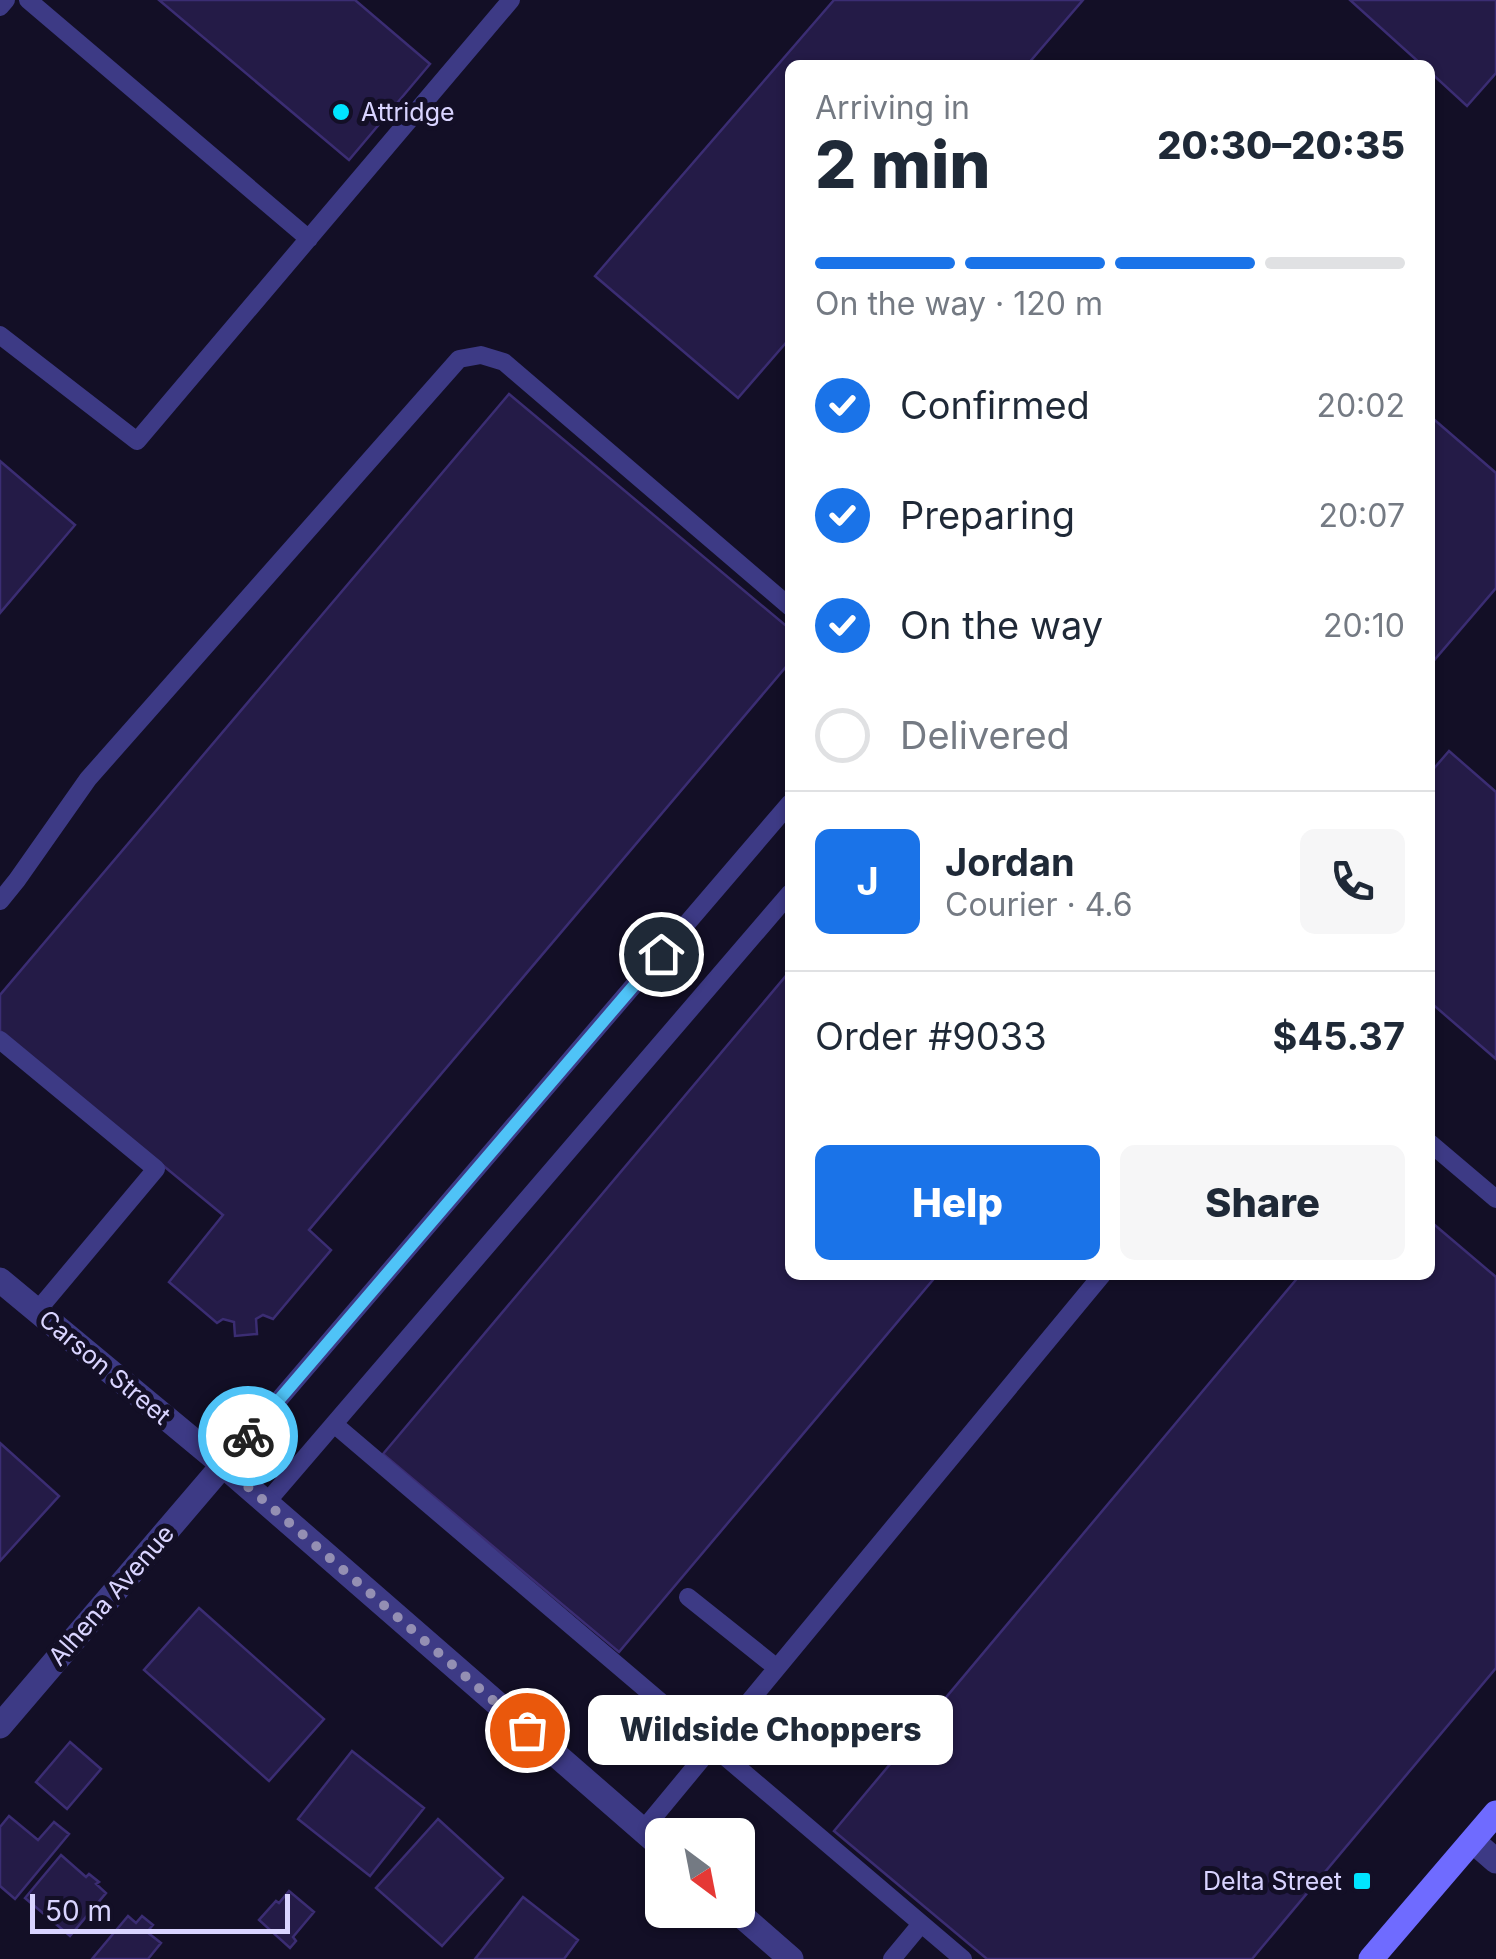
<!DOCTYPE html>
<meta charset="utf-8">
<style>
body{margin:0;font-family:Inter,sans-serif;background:#f6f6f7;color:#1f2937;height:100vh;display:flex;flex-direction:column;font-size:38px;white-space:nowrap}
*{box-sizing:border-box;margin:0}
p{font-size:32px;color:#747a83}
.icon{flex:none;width:55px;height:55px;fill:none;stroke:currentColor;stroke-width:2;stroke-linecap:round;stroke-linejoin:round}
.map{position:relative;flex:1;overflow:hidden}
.side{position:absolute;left:785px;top:60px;width:650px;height:1220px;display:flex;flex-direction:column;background:#fff;border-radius:15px;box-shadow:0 2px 8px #0004}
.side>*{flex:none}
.needle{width:65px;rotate:148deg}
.fabs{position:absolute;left:645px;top:1818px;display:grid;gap:20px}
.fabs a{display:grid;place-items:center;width:110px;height:110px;border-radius:15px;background:#fff;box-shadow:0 2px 8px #0004;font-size:50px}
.scale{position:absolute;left:30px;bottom:25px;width:260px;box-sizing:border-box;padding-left:10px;border:5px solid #d9d4ff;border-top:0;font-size:28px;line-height:35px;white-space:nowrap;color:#d9d4ff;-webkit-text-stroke:8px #130f26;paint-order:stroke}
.pin{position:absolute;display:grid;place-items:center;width:85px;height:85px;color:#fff;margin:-42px;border:5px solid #fff;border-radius:50%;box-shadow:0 2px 10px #0007}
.courier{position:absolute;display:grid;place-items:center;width:100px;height:100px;margin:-50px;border:8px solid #4fc3f7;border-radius:50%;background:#fff;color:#222;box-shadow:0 2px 12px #0007}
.bubble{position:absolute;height:70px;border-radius:15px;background:#fff;box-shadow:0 2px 8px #0004;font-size:32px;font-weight:800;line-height:70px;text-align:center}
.summary em{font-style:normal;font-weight:800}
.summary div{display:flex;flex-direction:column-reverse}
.summary{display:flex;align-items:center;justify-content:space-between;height:170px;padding:0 30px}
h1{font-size:65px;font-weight:800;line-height:75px}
.bar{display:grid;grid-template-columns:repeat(4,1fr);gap:15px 10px;align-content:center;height:120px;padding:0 30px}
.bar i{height:12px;border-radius:8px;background:#e0e1e3}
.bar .selected{background:#1a73e8}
.bar p{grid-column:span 4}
.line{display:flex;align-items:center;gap:25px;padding:0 30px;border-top:2px solid #e0e1e3}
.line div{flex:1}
.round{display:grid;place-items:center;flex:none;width:105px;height:105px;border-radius:15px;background:#f6f6f7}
ol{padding:0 30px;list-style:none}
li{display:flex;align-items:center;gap:30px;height:110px}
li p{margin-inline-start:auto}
li .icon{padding:10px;border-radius:50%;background:#1a73e8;color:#fff;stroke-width:4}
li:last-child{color:#747a83}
li i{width:55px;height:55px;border:5px solid #e0e1e3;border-radius:50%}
.primary-button{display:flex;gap:20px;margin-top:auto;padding:20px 30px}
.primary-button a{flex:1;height:115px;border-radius:15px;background:#1a73e8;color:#fff;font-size:40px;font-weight:800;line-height:115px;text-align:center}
.primary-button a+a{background:#f6f6f7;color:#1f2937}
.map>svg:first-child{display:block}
.building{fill:#241b47;stroke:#3b2d73;stroke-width:2.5}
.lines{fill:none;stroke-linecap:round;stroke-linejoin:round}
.service{stroke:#3d3a85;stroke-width:18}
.minor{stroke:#3d3a85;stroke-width:25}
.secondary{stroke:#6f6bff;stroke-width:25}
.done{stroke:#948fb3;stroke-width:10;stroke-dasharray:0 18}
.route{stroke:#4fc3f7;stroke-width:12}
.poi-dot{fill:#00e5ff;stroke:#130f26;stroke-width:4}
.labels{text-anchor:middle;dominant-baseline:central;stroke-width:10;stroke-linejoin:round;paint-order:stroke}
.poi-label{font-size:25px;fill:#d9d4ff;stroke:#130f26;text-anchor:start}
.street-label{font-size:25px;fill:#d9d4ff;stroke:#130f26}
</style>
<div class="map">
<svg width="1496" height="1959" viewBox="0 0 1496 1959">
<rect width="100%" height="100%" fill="#130f26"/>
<path class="building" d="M 159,0 L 355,0 L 430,64 L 349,160 Z
M 834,0 L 1083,0 L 1027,65 L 790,65 L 790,338 L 738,398 L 595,276 Z
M 1350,0 L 1496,0 L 1496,73 L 1467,106 L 1430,72 L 1430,65 L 1422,65 Z
M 509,394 L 790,629 L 790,662 L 309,1230 L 331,1250 L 273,1319 L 263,1315 L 256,1319 L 257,1334 L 235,1336 L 234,1322 L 223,1319 L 217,1323 L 169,1282 L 223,1215 L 0,1031 L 0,995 Z
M 1430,416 L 1496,473 L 1496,588 L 1430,665 Z
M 0,461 L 75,525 L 0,613 Z
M 1449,751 L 1496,792 L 1496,1059 L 1430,1002 L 1430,773 Z
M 790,971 L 790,1275 L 937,1275 L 619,1652 L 383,1454 Z
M 1430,1221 L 1496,1277 L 1496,1668 L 1252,1959 L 987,1959 L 834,1831 L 1300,1275 L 1430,1275 Z
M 0,1443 L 59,1496 L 0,1561 Z
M 199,1608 L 324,1719 L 269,1781 L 144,1670 Z
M 70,1742 L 101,1769 L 67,1809 L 36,1782 Z
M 352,1751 L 424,1808 L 370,1876 L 298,1819 Z
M 9,1816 L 38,1840 L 54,1822 L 69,1834 L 15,1899 L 0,1886 L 0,1827 Z
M 438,1819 L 503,1878 L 442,1946 L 376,1888 Z
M 61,1855 L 86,1877 L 89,1874 L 99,1882 L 96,1884 L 106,1893 L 70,1936 L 25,1898 Z
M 289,1891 L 314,1912 L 293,1937 L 296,1941 L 290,1948 L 259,1920 L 276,1901 L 279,1903 Z
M 523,1897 L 578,1940 L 564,1959 L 475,1959 Z
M 128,1916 L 136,1923 L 142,1916 L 153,1925 L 147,1932 L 161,1943 L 148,1959 L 92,1959 Z"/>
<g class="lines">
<path class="service" d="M 28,0 L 309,239
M 0,7 L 6,0
M 0,335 L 137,441 L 511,0
M 0,901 L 17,880 L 88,779 L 459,359 L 481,355 L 504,362 L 790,607
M 0,1040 L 156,1169 L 37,1311
M 1430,1143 L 1496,1199
M 334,1424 L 963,1959
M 223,1465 L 790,803
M 266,1503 L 790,893
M 688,1597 L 777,1668
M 643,1830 L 1102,1275
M 892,1959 L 921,1924"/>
<path class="minor" d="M 0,1280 L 223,1465 L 662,1847
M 0,1726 L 223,1465
M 1473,1841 L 1496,1861
M 735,1910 L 791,1959"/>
<path class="secondary" d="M 1371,1959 L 1496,1813"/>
</g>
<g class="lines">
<path class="done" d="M 248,1436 L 223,1465 L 527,1730"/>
<path class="route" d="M 248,1436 L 661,954"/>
</g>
<g class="poi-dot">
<circle cx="341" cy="112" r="10"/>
<rect x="1352" y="1871" width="20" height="20" rx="5"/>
</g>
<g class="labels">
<g class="poi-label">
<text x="361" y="112">Attridge</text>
<text x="1342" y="1881" text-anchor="end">Delta Street</text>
</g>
<g class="street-label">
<text transform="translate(105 1367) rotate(40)">Carson Street</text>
<text transform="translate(111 1595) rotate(-49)">Alhena Avenue</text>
</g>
</g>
</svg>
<div class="fabs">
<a><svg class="needle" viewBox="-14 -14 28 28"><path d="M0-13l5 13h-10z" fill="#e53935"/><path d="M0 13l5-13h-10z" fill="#747a83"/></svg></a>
</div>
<div class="scale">50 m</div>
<div class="pin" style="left:527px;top:1730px;background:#ea580c"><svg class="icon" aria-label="bag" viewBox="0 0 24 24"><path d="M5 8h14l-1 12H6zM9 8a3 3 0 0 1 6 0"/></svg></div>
<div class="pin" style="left:661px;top:954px;background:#1f2937"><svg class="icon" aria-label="home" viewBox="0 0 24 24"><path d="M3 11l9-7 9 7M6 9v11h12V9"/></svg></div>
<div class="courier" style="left:248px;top:1436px"><svg class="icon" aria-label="bike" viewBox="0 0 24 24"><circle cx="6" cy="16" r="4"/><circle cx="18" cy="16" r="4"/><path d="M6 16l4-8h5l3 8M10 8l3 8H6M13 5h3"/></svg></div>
<div class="bubble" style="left:588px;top:1695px;width:365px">Wildside Choppers</div>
<section class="side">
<div class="summary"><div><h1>2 min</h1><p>Arriving in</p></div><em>20:30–20:35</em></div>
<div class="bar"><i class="selected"></i><i class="selected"></i><i class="selected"></i><i></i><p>On the way · 120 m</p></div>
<ol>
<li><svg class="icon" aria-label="check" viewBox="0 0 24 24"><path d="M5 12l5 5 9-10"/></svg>Confirmed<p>20:02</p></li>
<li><svg class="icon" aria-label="check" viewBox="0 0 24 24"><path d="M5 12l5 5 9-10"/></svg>Preparing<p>20:07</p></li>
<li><svg class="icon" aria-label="check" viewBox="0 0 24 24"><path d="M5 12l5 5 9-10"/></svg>On the way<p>20:10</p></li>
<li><i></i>Delivered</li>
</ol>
<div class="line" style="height:180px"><b class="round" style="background:#1a73e8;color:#fff">J</b><div><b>Jordan</b><p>Courier · 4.6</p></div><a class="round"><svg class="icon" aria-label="phone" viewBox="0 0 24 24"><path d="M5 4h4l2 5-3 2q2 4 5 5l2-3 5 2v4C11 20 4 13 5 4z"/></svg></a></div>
<div class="line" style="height:130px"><div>Order #9033</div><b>$45.37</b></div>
<div class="primary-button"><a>Help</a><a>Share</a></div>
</section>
</div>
